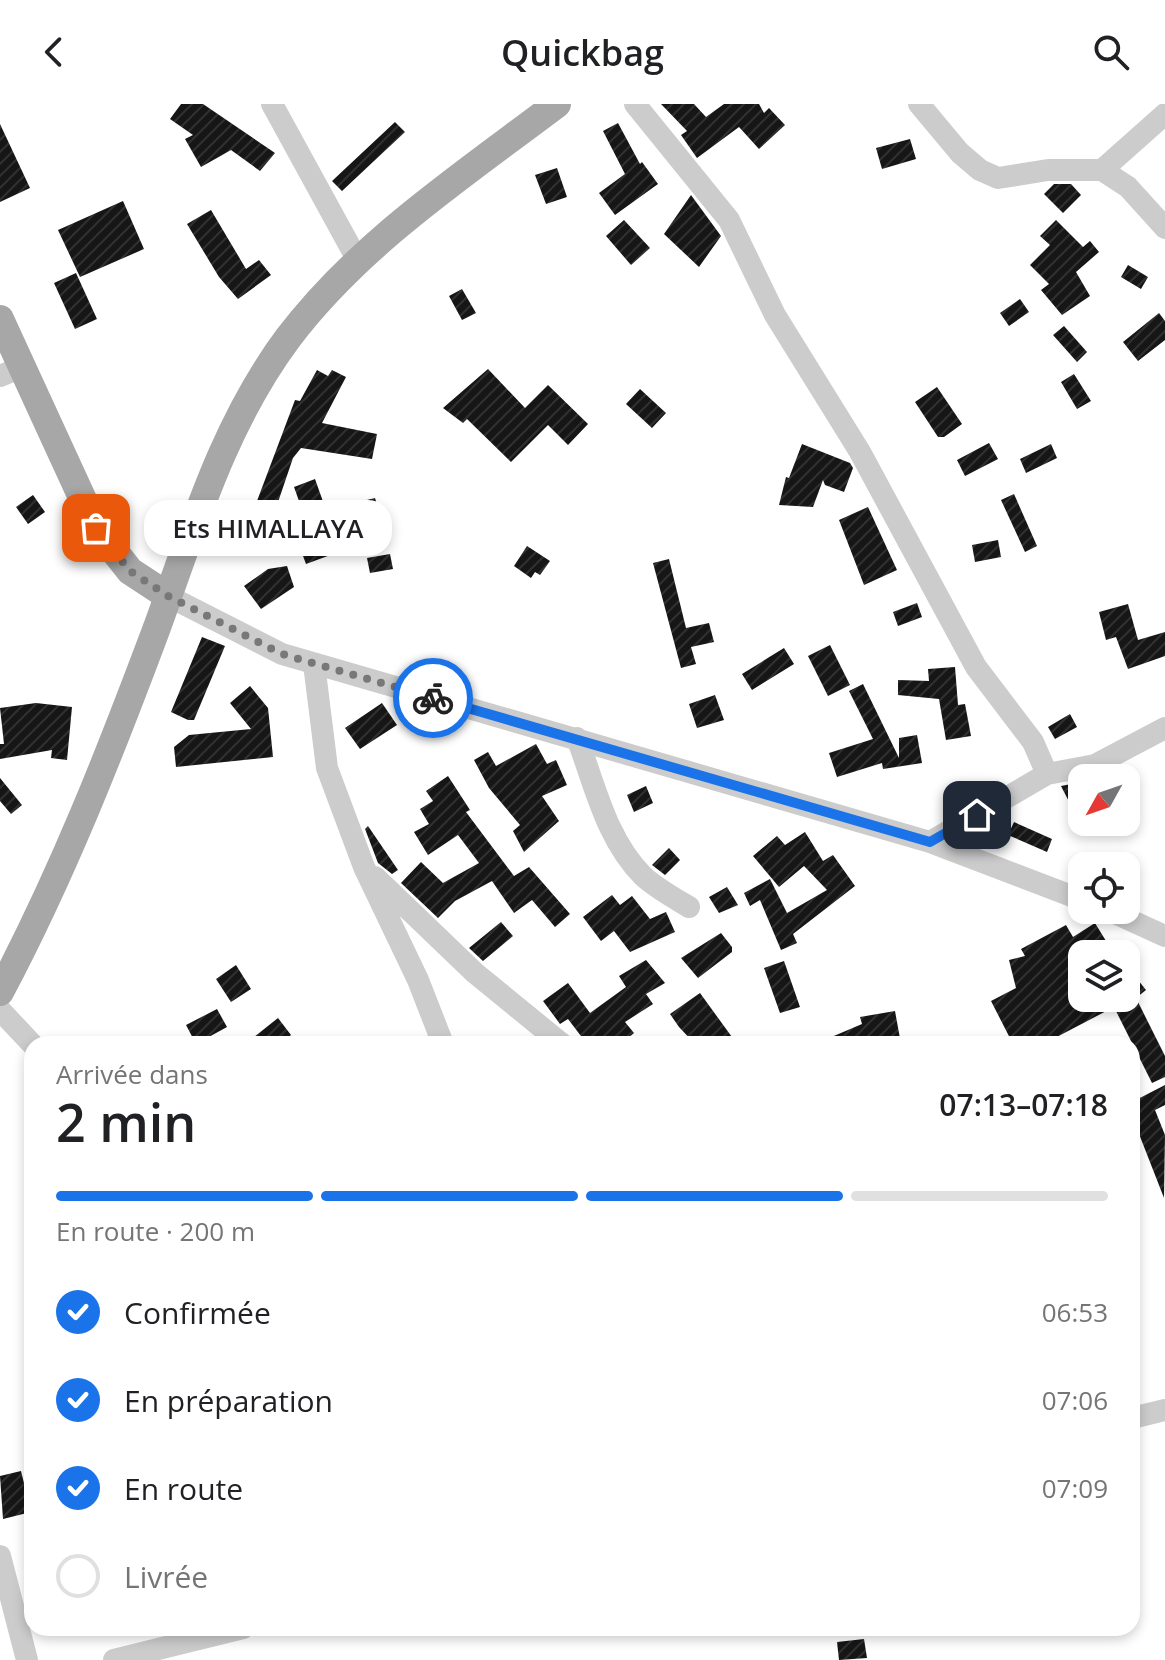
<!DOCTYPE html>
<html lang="fr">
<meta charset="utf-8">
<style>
body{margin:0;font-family:"Open Sans",sans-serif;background:#f6f6f6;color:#202124;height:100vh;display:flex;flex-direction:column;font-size:30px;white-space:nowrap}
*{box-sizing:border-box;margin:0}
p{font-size:26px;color:#757577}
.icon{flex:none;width:44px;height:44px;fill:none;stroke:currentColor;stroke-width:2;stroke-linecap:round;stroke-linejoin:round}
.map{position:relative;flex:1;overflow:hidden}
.sheet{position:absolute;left:24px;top:932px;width:1116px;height:600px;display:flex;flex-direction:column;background:#fff;border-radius:24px;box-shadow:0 4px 12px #0003}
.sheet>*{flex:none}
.needle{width:52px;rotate:230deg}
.buttons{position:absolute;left:1068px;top:660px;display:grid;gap:16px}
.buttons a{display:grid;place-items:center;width:72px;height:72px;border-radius:16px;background:#fff;box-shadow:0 4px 12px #0003;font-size:40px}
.pin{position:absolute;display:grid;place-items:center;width:68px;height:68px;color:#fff;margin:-34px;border-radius:16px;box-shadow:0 4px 12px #0006}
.courier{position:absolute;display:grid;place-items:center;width:80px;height:80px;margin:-40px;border:6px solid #1a73e8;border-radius:50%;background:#fff;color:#222;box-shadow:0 2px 10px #0007}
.bubble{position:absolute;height:56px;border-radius:24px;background:#fff;box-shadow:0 4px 12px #0003;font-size:26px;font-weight:600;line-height:56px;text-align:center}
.overview em{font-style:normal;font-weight:600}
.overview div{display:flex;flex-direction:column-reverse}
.overview{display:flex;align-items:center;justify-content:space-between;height:136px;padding:0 32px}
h1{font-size:52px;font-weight:600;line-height:60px}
.bar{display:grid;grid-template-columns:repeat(4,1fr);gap:12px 8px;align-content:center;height:96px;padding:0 32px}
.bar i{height:10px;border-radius:6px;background:#e0e0e0}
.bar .current{background:#1a73e8}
.bar p{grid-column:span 4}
ol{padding:0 32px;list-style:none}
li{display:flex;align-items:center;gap:24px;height:88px}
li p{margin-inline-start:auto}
li .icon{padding:8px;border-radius:50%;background:#1a73e8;color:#fff;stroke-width:4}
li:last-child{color:#757577}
li i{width:44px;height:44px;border:4px solid #e0e0e0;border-radius:50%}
header{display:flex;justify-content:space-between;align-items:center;height:104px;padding:0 32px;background:#fff;font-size:36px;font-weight:600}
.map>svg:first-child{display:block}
.building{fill:url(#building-hatch)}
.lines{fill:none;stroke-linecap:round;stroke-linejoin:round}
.minor{stroke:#ccc;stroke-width:22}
.major{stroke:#a7a7a7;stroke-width:28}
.done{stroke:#787878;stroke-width:8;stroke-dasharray:0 14.4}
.route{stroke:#1a73e8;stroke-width:10}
</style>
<header><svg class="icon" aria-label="back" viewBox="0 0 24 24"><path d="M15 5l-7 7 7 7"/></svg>Quickbag<svg class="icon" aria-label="search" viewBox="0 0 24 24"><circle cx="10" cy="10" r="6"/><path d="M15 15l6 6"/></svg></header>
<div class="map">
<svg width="1165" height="1556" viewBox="0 0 1165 1556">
<defs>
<pattern id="building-hatch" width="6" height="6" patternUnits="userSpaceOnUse" patternTransform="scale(2)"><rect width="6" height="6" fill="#161616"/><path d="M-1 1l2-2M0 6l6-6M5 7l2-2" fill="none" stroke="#303030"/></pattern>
</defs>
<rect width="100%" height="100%" fill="#fff"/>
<path class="building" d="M 181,0 L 203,0 L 275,49 L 260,67 L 231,46 L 201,63 L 185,35 L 193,31 L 170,15 Z
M 661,0 L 694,0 L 706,13 L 724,0 L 759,0 L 764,9 L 769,4 L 785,21 L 759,45 L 739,23 L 697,54 L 681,31 L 687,27 Z
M 395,18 L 405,28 L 342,87 L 332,77 Z
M 618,19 L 640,60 L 642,58 L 658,80 L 615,111 L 599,89 L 625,70 L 603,27 Z
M 0,20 L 30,84 L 0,98 Z
M 910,35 L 916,55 L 882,65 L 876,44 Z
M 557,64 L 567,93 L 546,100 L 535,71 Z
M 1054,80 L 1071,80 L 1081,91 L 1063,109 L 1044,90 Z
M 691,91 L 721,132 L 699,163 L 664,130 Z
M 123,97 L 144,145 L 80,173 L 58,126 Z
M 211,106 L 246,165 L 259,156 L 271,171 L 238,195 L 219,173 L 187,120 Z
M 624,116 L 650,144 L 631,161 L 606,132 Z
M 1056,116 L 1083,143 L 1090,137 L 1099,148 L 1076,168 L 1090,192 L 1062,211 L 1041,186 L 1049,180 L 1030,161 L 1050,141 L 1040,132 Z
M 1128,161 L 1148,173 L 1141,185 L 1121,173 Z
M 76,169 L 97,215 L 75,225 L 54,179 Z
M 462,185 L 476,209 L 462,216 L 449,192 Z
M 1020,195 L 1029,208 L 1009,222 L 1000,209 Z
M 1159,209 L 1165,217 L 1165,236 L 1138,257 L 1123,238 Z
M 1064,222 L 1087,248 L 1077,258 L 1053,231 Z
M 488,265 L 525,304 L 548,281 L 588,320 L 568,341 L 548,321 L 511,358 L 467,315 L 463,319 L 443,304 Z
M 317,266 L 328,272 L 332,266 L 346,273 L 322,319 L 377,330 L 372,355 L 301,344 L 293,354 L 276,404 L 257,397 L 295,296 L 300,297 Z
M 1074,270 L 1091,297 L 1077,305 L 1061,278 Z
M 937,283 L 962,320 L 944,333 L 938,333 L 915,298 Z
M 640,285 L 666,309 L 652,324 L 626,300 Z
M 989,339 L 998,355 L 965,372 L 957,356 Z
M 802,340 L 850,359 L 853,364 L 844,388 L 825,381 L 823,376 L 813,403 L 779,401 L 786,373 L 789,374 Z
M 1051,340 L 1057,354 L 1026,369 L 1020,355 Z
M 315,375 L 326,406 L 375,394 L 379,408 L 349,416 L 355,442 L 306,460 L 300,444 L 314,439 L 294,383 Z
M 1014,390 L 1037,442 L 1025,448 L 1001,396 Z
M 33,391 L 45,408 L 28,420 L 16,403 Z
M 868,403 L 897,466 L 864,481 L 839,416 Z
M 998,436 L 1001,453 L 975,458 L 972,441 Z
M 527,442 L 550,457 L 540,471 L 535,468 L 531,474 L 514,462 Z
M 390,450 L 393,465 L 370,469 L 367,454 Z
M 669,455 L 686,524 L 709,519 L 714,538 L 691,543 L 696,560 L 681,564 L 653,459 Z
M 287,462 L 294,483 L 261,505 L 244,482 L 268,465 Z
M 917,499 L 922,513 L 898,522 L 893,508 Z
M 1128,500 L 1138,536 L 1165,528 L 1165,552 L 1128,565 L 1116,533 L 1106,536 L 1099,508 Z
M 202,533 L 225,542 L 194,616 L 188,616 L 171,608 Z
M 830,541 L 850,581 L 828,592 L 808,552 Z
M 784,544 L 794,560 L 752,586 L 742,570 Z
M 955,563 L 958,601 L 965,600 L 971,632 L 946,636 L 939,595 L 898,591 L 898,576 L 929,577 L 928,565 Z
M 863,580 L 899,654 L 899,634 L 917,631 L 922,659 L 883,665 L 882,659 L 837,673 L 829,649 L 873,635 L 849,587 Z
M 250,582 L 268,604 L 273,653 L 176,663 L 174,643 L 189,631 L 251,625 L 230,599 Z
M 715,591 L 724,616 L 697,624 L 689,600 Z
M 36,599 L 72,603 L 67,656 L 51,654 L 52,646 L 0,655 L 0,640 L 4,640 L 0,604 Z
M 382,599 L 397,621 L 360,645 L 345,624 Z
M 1070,610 L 1077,623 L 1055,635 L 1048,623 Z
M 536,640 L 547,660 L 556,656 L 567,681 L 542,692 L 559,717 L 524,748 L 513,727 L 520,721 L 489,684 L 474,656 L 488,648 L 496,662 Z
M 448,672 L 470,706 L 466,708 L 514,772 L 529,763 L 570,810 L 555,823 L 532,796 L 514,809 L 492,777 L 455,797 L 438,814 L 401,779 L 421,758 L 443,779 L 479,759 L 458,731 L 428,751 L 414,728 L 429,720 L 420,705 L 433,697 L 426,687 Z
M 0,674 L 22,701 L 11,710 L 0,697 Z
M 1082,678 L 1082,723 L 1061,682 Z
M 646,682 L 653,699 L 634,708 L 627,691 Z
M 1014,718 L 1052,735 L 1047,748 L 1008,731 Z
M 368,722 L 398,766 L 392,770 L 378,759 L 365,725 Z
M 805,728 L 823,757 L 833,751 L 855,782 L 793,830 L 797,839 L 781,846 L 760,796 L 750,802 L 744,789 L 770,775 L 787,809 L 827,786 L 804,762 L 779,783 L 753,752 L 777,732 L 785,741 Z
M 669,744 L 680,756 L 665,771 L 652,761 Z
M 727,783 L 738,801 L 719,809 L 709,793 Z
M 612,791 L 620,801 L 632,792 L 650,815 L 666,808 L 675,828 L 630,848 L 614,827 L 601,837 L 583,813 Z
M 501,818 L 513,832 L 483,857 L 469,844 Z
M 1095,819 L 1114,850 L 1068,850 L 1082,878 L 1082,894 L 1126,894 L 1126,861 L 1146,886 L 1136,894 L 1165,952 L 1165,973 L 1152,979 L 1114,903 L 1051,936 L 1053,940 L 1030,940 L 1028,936 L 1013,940 L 991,897 L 1016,884 L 1009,856 L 1025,852 L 1021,845 L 1066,821 L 1073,833 Z
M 721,829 L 732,843 L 732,848 L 698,874 L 681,854 Z
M 646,856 L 665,879 L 646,890 L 653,900 L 625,918 L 634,929 L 628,934 L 633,940 L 587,940 L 568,915 L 560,920 L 543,897 L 568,879 L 590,909 L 626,883 L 619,872 Z
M 784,857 L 800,903 L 780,909 L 764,864 Z
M 236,861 L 251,885 L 231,898 L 216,875 Z
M 700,889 L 737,940 L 695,940 L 679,923 L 670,910 Z
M 217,905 L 227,923 L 196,940 L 186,921 Z
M 895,907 L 901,940 L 815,940 L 862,920 L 860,913 Z
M 278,914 L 291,931 L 280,940 L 245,940 Z
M 1165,981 L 1165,1001 L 1155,1006 L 1165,1031 L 1164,1094 L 1132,1012 L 1132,998 Z
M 21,1367 L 31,1408 L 3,1415 L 0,1372 Z
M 864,1535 L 867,1554 L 839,1556 L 837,1538 Z"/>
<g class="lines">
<path class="minor" d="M 272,0 L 358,157
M 635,0 L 729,116 L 775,211 L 860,348 L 976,563 L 1033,638 L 1047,670
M 919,0 L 960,49 L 980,66 L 998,74 L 1048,66 L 1102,66 L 1128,83 L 1165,124
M 1102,66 L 1165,10
M 0,272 L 22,263
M 168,492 L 282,550 L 930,738 L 1082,796
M 314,560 L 327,664 L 364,763 L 418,876 L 443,940
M 577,634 C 595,681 606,735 643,772 C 656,784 674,794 689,803
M 930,738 L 1047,670 L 1095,661 L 1165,624
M 375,773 L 475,869 L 562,940
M 1108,806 L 1165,832
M 0,906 L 32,940
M 1132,1314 L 1165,1306
M 0,1452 L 27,1556
M 114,1556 L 243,1524"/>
<path class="major" d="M 0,215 L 96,424 L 130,467 L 168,492
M 0,888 C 62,771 110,649 156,526 C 193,425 223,321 288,234 C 360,139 463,71 557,0"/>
</g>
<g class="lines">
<path class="done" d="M 96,424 L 130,467 L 168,492 L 282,550 L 433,594"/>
<path class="route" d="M 433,594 L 930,738 L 977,711"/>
</g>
</svg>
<div class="buttons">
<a><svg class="needle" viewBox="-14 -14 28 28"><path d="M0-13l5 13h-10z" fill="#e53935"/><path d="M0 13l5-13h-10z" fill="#757577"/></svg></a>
<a><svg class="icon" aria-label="locate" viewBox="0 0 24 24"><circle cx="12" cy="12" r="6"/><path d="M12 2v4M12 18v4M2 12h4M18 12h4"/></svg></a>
<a><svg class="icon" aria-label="layers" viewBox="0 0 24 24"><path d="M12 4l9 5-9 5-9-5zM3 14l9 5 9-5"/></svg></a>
</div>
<div class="pin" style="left:96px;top:424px;background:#ea580c"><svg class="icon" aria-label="bag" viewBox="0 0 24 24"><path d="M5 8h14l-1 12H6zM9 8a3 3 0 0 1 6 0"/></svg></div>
<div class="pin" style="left:977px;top:711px;background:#1f2937"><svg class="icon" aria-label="home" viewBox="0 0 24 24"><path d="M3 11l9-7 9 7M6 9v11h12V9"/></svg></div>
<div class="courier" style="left:433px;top:594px"><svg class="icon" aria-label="bike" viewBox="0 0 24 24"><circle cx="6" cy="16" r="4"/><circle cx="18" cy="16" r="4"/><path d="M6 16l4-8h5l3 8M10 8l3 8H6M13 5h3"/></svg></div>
<div class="bubble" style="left:144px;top:396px;width:248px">Ets HIMALLAYA</div>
<section class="sheet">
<div class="overview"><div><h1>2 min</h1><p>Arrivée dans</p></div><em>07:13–07:18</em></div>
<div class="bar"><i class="current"></i><i class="current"></i><i class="current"></i><i></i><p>En route · 200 m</p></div>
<ol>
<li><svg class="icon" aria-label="check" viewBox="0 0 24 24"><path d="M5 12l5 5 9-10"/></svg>Confirmée<p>06:53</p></li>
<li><svg class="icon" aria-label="check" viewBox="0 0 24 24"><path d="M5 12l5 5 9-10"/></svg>En préparation<p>07:06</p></li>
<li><svg class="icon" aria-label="check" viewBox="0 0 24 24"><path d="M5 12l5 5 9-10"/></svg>En route<p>07:09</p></li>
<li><i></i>Livrée</li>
</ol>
</section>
</div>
